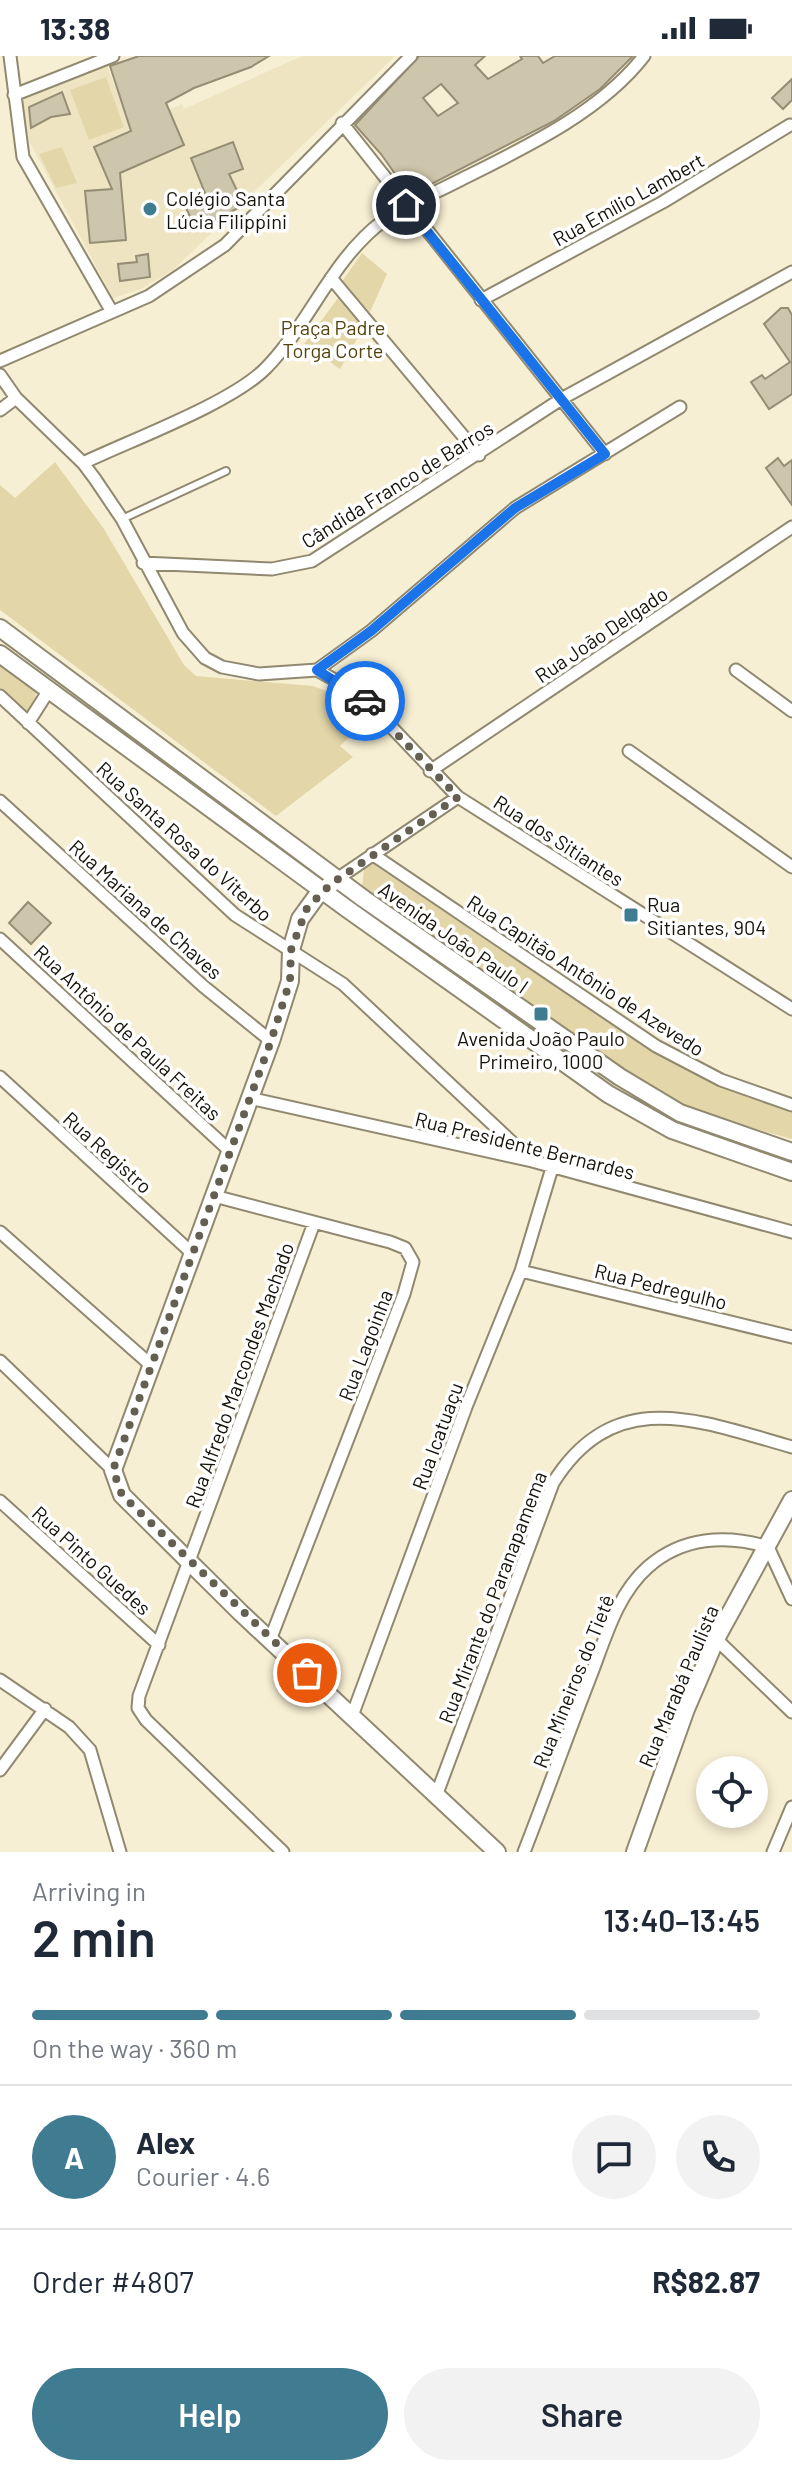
<!DOCTYPE html>
<meta charset="utf-8">
<style>
body{margin:0;font-family:Barlow,sans-serif;background:#f2f2f3;color:#1f2937;height:100vh;display:flex;flex-direction:column;font-size:30px;white-space:nowrap}
*{box-sizing:border-box;margin:0}
p{font-size:26px;color:#747a83}
.icon{flex:none;width:44px;height:44px;fill:none;stroke:currentColor;stroke-width:2;stroke-linecap:round;stroke-linejoin:round}
.map{position:relative;height:1796px;overflow:hidden}
.panel{display:flex;flex-direction:column;background:#fff;flex:1}
.panel>*{flex:none}
.buttons{position:absolute;left:696px;top:1700px;display:grid;gap:16px}
.buttons a{display:grid;place-items:center;width:72px;height:72px;border-radius:50%;background:#fff;box-shadow:0 4px 12px #0003;font-size:40px}
.pin{position:absolute;display:grid;place-items:center;width:68px;height:68px;color:#fff;margin:-34px;border:4px solid #fff;border-radius:50%;box-shadow:0 2px 8px #0007}
.courier{position:absolute;display:grid;place-items:center;width:80px;height:80px;margin:-40px;border:6px solid #1a73e8;border-radius:50%;background:#fff;color:#222;box-shadow:0 2px 10px #0007}
.head em{font-style:normal;font-weight:600}
.head div{display:flex;flex-direction:column-reverse}
.head{display:flex;align-items:center;justify-content:space-between;height:136px;padding:0 32px}
h1{font-size:52px;font-weight:600;line-height:60px}
.bar{display:grid;grid-template-columns:repeat(4,1fr);gap:12px 8px;align-content:center;height:96px;padding:0 32px}
.bar i{height:10px;border-radius:6px;background:#e0e1e3}
.bar .current{background:#3f7c92}
.bar p{grid-column:span 4}
.line{display:flex;align-items:center;gap:20px;padding:0 32px;border-top:2px solid #e0e1e3}
.line div{flex:1}
.round{display:grid;place-items:center;flex:none;width:84px;height:84px;border-radius:42px;background:#f2f2f3}
.button{display:flex;gap:16px;margin-top:auto;padding:16px 32px}
.button a{flex:1;height:92px;border-radius:48px;background:#3f7c92;color:#fff;font-size:32px;font-weight:600;line-height:92px;text-align:center}
.button a+a{background:#f2f2f3;color:#1f2937}
.status{display:flex;justify-content:space-between;align-items:center;height:56px;padding:0 40px;background:#fff;direction:ltr}
.status svg{height:22px;fill:currentColor}
.map>svg:first-child{display:block}
.built{fill:#eee4c1}
.green{fill:#e3d6a9}
.building{fill:#cec6ac;stroke:#958d74;stroke-width:2;fill-rule:evenodd}
.lines{fill:none;stroke-linecap:round;stroke-linejoin:round}
.lane-casing{stroke:#908970;stroke-width:10}
.street-casing{stroke:#908970;stroke-width:15}
.secondary-casing{stroke:#908970;stroke-width:20}
.lane{stroke:#fff;stroke-width:6}
.street{stroke:#fff;stroke-width:11}
.secondary{stroke:#fff;stroke-width:16}
.done{stroke:#645f50;stroke-width:8;stroke-dasharray:0 14.4}
.route{stroke:#1a73e8;stroke-width:10}
.poi-dot{fill:#3f7c92;stroke:#fff;stroke-width:3}
.labels{text-anchor:middle;dominant-baseline:central;stroke-width:7;stroke-linejoin:round;paint-order:stroke}
.poi-label{font-size:20px;fill:#151209;stroke:#fff;text-anchor:start}
.street-label{font-size:20px;fill:#151209;stroke:#fff}
.park-label{font-size:20px;fill:#52430a;stroke:#fff}
</style>
<div class="status"><b>13:38</b><svg viewBox="0 0 49 12"><path d="M0 12V9h3v3zM5 12V6h3v6zM10 12V3h3v9zM15 12V0h3v12zM26 1h20v11H26zM47 4h2v5h-2z"/></svg></div>
<div class="map">
<svg width="792" height="1796" viewBox="0 0 792 1796">
<rect width="100%" height="100%" fill="#f7efd3"/>
<path class="built" d="M 302,0 L 395,0 L 173,214 L 141,233 L 113,242 L 29,85 L 22,44 L 107,10 L 131,71 L 182,48 L 184,53 Z"/>
<path class="green" d="M 106,21 L 124,71 L 89,84 L 70,34 Z
M 62,91 L 77,127 L 56,132 L 39,98 Z
M 362,197 L 387,218 L 370,256 L 341,227 Z
M 338,242 L 365,269 L 340,313 L 304,288 Z
M 55,406 L 104,473 L 184,609 L 196,620 L 313,630 L 326,635 L 362,669 L 340,690 L 353,701 L 276,760 L 0,554 L 0,429 L 15,442 Z
M 0,598 L 37,626 L 33,666 L 0,634 Z
M 373,808 L 652,995 L 717,1028 L 792,1053 L 792,1083 L 708,1060 L 643,1028 L 362,833 L 364,813 Z"/>
<path class="building" d="M 139,0 L 269,0 L 251,11 L 194,32 L 166,47 L 184,89 L 120,117 L 126,184 L 90,187 L 85,135 L 112,133 L 94,91 L 131,75 L 110,10 Z
M 419,0 L 485,0 L 475,9 L 488,23 L 522,3 L 520,0 L 538,0 L 543,7 L 555,0 L 633,0 L 600,33 L 554,65 L 410,139 L 381,98 L 355,69 ZM 441,28 L 458,47 L 438,60 L 423,42 Z
M 792,23 L 792,44 L 783,53 L 772,42 Z
M 62,36 L 70,58 L 51,61 L 31,72 L 29,51 Z
M 233,86 L 243,113 L 229,118 L 244,149 L 196,174 L 186,152 L 207,142 L 191,102 Z
M 148,198 L 150,221 L 120,225 L 118,208 L 137,206 L 136,200 Z
M 781,252 L 788,252 L 792,259 L 792,338 L 769,353 L 751,326 L 762,319 L 765,323 L 790,306 L 764,268 Z
M 778,402 L 784,410 L 792,404 L 792,449 L 766,412 Z
M 28,846 L 51,867 L 31,888 L 9,867 Z"/>
<g class="lines">
<defs>
<path id="lane" d="M 122,463 L 226,415"/>
<path id="street" d="M 10,0 L 23,101 L 112,256
M 14,39 L 113,0
M 342,67 L 605,398
M 331,222 L 479,399
M 481,244 L 663,146 L 790,69
M 0,305 L 149,240 L 225,189 L 411,0
M 0,319 L 16,342 L 83,407 L 95,423 L 122,463 L 183,577 L 205,602 L 222,611 L 259,618 L 317,614 L 349,632 L 379,658 L 458,741 L 792,953
M 0,354 L 16,342
M 83,407 C 131,384 232,347 266,312 C 310,267 332,203 383,165 C 407,148 433,138 458,125 C 522,93 600,57 644,0
M 143,507 L 272,513 L 312,505 L 563,342 L 792,216
M 317,614 L 371,575 L 515,452 L 680,351
M 736,614 L 792,655
M 0,640 L 235,859 L 343,928 L 532,1105
M 28,667 L 49,634
M 629,695 L 792,811
M 430,715 L 792,471
M 0,745 L 203,930 L 271,985
M 372,798 L 656,990 L 721,1024 L 792,1049
M 337,823 L 458,741
M 0,883 L 231,1096
M 0,1021 L 193,1198
M 249,1042 L 532,1105 L 792,1176
M 214,1140 L 390,1186 L 405,1192 L 413,1206 L 404,1238 L 270,1584
M 0,1176 L 152,1310
M 521,1215 L 792,1281
M 0,1305 L 113,1414
M 0,1445 L 159,1589
M 716,1583 L 792,1656
M 0,1624 L 69,1671 L 90,1694 L 120,1796
M 352,1660 L 466,1351 L 521,1215 L 552,1112
M 0,1714 L 45,1653
M 436,1740 L 553,1427 C 615,1328 700,1365 792,1391
M 283,1796 L 146,1664 L 138,1652 L 139,1640 L 314,1167
M 524,1796 C 547,1737 568,1678 591,1619 C 605,1583 617,1538 648,1511 C 682,1481 726,1478 768,1491 L 792,1543
M 773,1796 L 792,1751"/>
<path id="secondary" d="M 0,572 L 364,843 L 620,1021 L 680,1057 L 792,1096
M 0,598 L 346,852 L 608,1038 L 672,1074 L 792,1116
M 337,823 L 316,841 L 300,863 L 291,894 L 290,925 L 271,985 L 113,1414 L 122,1439 L 241,1557 L 497,1796
M 635,1796 L 686,1653 L 716,1583 L 792,1444"/>
</defs>
<use href="#lane" class="lane-casing"/>
<use href="#street" class="street-casing"/>
<use href="#secondary" class="secondary-casing"/>
<use href="#lane" class="lane"/>
<use href="#street" class="street"/>
<use href="#secondary" class="secondary"/>
</g>
<g class="lines">
<path class="done" d="M 307,1617 L 122,1439 L 113,1414 L 271,985 L 290,925 L 291,894 L 307,852 L 331,828 L 458,741 L 365,645"/>
<path class="route" d="M 365,645 L 317,614 L 371,575 L 515,452 L 605,398 L 406,149"/>
</g>
<g class="poi-dot">
<circle cx="150" cy="153" r="8"/>
<rect x="623" y="851" width="16" height="16" rx="4"/>
<rect x="533" y="950" width="16" height="16" rx="4"/>
</g>
<g class="labels">
<g class="poi-label">
<text x="166" y="142">Colégio Santa<tspan x="166" dy="23">Lúcia Filippini</tspan></text>
<text x="647" y="848">Rua<tspan x="647" dy="23">Sitiantes, 904</tspan></text>
<text x="541" y="982" text-anchor="middle">Avenida João Paulo<tspan x="541" dy="23">Primeiro, 1000</tspan></text>
</g>
<g class="street-label">
<text transform="translate(628 143) rotate(-29)">Rua Emílio Lambert</text>
<text transform="translate(397 428) rotate(-32)">Cândida Franco de Barros</text>
<text transform="translate(601 578) rotate(-34)">Rua João Delgado</text>
<text transform="translate(559 784) rotate(33)">Rua dos Sitiantes</text>
<text transform="translate(185 785) rotate(42)">Rua Santa Rosa do Viterbo</text>
<text transform="translate(146 853) rotate(42)">Rua Mariana de Chaves</text>
<text transform="translate(454 881) rotate(35)">Avenida João Paulo I</text>
<text transform="translate(586 919) rotate(33)">Rua Capitão Antônio de Azevedo</text>
<text transform="translate(128 976) rotate(43)">Rua Antônio de Paula Freitas</text>
<text transform="translate(525 1089) rotate(14)">Rua Presidente Bernardes</text>
<text transform="translate(108 1096) rotate(42)">Rua Registro</text>
<text transform="translate(661 1230) rotate(14)">Rua Pedregulho</text>
<text transform="translate(365 1289) rotate(-69)">Rua Lagoinha</text>
<text transform="translate(239 1319) rotate(-70)">Rua Alfredo Marcondes Machado</text>
<text transform="translate(437 1380) rotate(-70)">Rua Icatuaçu</text>
<text transform="translate(92 1504) rotate(42)">Rua Pinto Guedes</text>
<text transform="translate(492 1541) rotate(-69)">Rua Mirante do Paranapamema</text>
<text transform="translate(573 1625) rotate(-68)">Rua Mineiros do Tietê</text>
<text transform="translate(678 1630) rotate(-67)">Rua Marabá Paulista</text>
</g>
<g class="park-label">
<text x="333" y="271">Praça Padre<tspan x="333" dy="23">Torga Corte</tspan></text>
</g>
</g>
</svg>
<div class="buttons">
<a><svg class="icon" aria-label="locate" viewBox="0 0 24 24"><circle cx="12" cy="12" r="6"/><path d="M12 2v4M12 18v4M2 12h4M18 12h4"/></svg></a>
</div>
<div class="pin" style="left:307px;top:1617px;background:#ea580c"><svg class="icon" aria-label="bag" viewBox="0 0 24 24"><path d="M5 8h14l-1 12H6zM9 8a3 3 0 0 1 6 0"/></svg></div>
<div class="pin" style="left:406px;top:149px;background:#1f2937"><svg class="icon" aria-label="home" viewBox="0 0 24 24"><path d="M3 11l9-7 9 7M6 9v11h12V9"/></svg></div>
<div class="courier" style="left:365px;top:645px"><svg class="icon" aria-label="car" viewBox="0 0 24 24"><path d="M5 17H2v-5l4-1 3-4h7l3 4 3 1v5h-3M9 17h6M6 11h13"/><circle cx="7" cy="17" r="2"/><circle cx="17" cy="17" r="2"/></svg></div>
</div>
<section class="panel">
<div class="head"><div><h1>2 min</h1><p>Arriving in</p></div><em>13:40–13:45</em></div>
<div class="bar"><i class="current"></i><i class="current"></i><i class="current"></i><i></i><p>On the way · 360 m</p></div>
<div class="line" style="height:144px"><b class="round" style="background:#3f7c92;color:#fff">A</b><div><b>Alex</b><p>Courier · 4.6</p></div><a class="round"><svg class="icon" aria-label="chat" viewBox="0 0 24 24"><path d="M4 5h16v11H9l-5 4z"/></svg></a><a class="round"><svg class="icon" aria-label="phone" viewBox="0 0 24 24"><path d="M5 4h4l2 5-3 2q2 4 5 5l2-3 5 2v4C11 20 4 13 5 4z"/></svg></a></div>
<div class="line" style="height:104px"><div>Order #4807</div><b>R$82.87</b></div>
<div class="button"><a>Help</a><a>Share</a></div>
</section>
